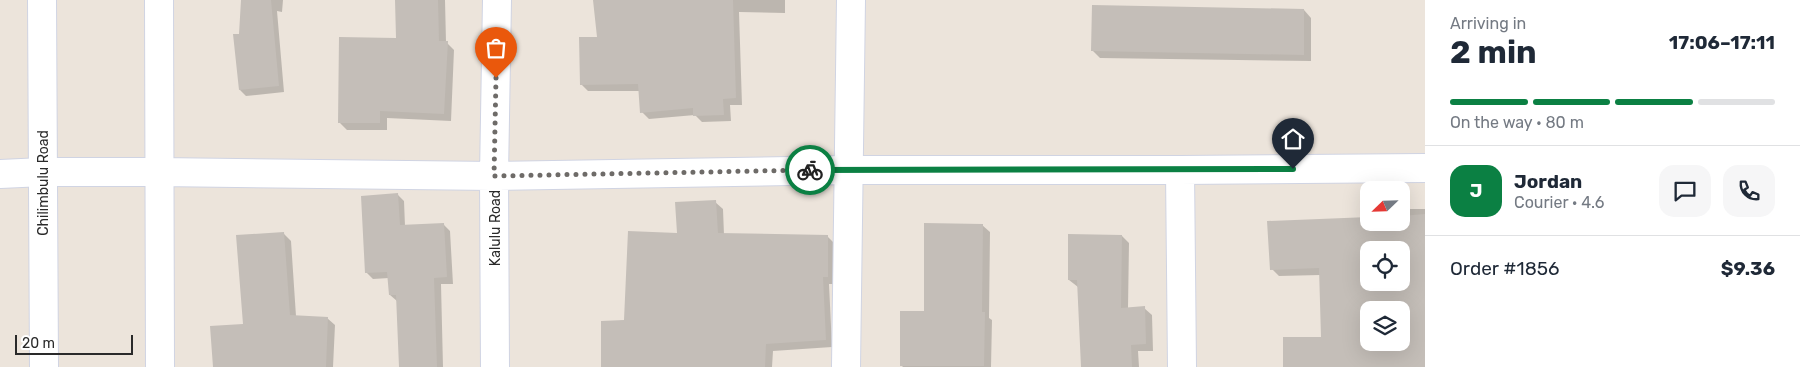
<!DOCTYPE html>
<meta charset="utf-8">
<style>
body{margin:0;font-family:Rubik,sans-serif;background:#f6f6f7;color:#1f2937;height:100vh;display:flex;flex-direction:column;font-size:19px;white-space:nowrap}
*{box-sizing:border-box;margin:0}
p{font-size:16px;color:#747a83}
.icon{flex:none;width:28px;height:28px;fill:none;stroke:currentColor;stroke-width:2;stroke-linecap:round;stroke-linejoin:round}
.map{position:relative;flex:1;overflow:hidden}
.panel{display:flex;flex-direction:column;background:#fff;width:375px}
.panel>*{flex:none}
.needle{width:32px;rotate:247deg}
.fabs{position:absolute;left:1360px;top:181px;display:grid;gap:10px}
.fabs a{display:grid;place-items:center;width:50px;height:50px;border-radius:10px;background:#fff;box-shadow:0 5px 20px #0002;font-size:25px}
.scale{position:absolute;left:15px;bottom:12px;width:118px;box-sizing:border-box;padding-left:5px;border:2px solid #2a2a2a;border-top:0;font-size:14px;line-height:18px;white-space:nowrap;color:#2a2a2a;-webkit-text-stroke:4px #fff;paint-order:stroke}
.pin{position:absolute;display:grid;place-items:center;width:42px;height:42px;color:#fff;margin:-51px -21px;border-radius:50% 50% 50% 0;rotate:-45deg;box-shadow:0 0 5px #0007}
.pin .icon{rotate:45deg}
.courier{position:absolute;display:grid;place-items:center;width:50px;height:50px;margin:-25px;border:4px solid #0b8043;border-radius:50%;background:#fff;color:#222;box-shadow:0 1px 6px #0007}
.overview em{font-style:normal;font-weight:700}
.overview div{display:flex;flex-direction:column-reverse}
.overview{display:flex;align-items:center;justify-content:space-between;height:85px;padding:0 25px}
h1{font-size:32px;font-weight:700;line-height:38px}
.bar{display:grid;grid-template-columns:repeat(4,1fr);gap:8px 5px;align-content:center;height:60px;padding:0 25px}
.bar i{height:6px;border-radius:4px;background:#e0e1e3}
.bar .current{background:#0b8043}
.bar p{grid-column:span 4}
.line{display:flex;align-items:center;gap:12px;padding:0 25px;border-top:1px solid #e0e1e3}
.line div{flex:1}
.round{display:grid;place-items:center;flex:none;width:52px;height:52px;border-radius:15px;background:#f6f6f7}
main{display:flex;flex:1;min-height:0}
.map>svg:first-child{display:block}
.shadow{fill:#0003;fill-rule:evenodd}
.building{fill:#c4beb8;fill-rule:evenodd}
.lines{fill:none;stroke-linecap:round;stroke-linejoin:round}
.minor-casing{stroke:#d0d4e3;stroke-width:30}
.secondary-casing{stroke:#d0d4e3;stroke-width:30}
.minor{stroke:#fff;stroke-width:28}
.secondary{stroke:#fff;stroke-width:28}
.done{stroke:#6e6b68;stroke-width:5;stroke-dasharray:0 9}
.route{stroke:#0b8043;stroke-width:6}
.labels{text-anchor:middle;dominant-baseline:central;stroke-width:5;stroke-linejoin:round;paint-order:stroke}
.street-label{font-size:14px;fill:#2a2a2a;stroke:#fff}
</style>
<main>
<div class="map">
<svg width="1425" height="367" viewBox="0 0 1425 367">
<rect width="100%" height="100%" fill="#ece4db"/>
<path class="shadow" d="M 243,0 L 283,0 L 282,12 L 277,11 L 284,92 L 246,96 L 240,90 Z
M 397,0 L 445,0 L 446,42 L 454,50 L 451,121 L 387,118 L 387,130 L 347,130 L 340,123 L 397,39 Z
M 594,0 L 785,0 L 785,13 L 739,12 L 742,105 L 730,105 L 731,121 L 702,122 L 695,115 L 649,119 L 642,112 L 639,91 L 588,91 L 581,84 L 598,38 Z
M 1304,10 L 1311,18 L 1311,61 L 1100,58 L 1092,50 Z
M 398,195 L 404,201 L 405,226 L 443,224 L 450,231 L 453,284 L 441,284 L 443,367 L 401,367 L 397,301 L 390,295 L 389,278 L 373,279 L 366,272 Z
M 715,202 L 723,209 L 724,235 L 827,236 L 835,244 L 835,284 L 829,284 L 832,347 L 773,351 L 772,367 L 602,367 L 625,321 L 678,234 Z
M 1407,209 L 1425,209 L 1425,367 L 1284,367 L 1323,338 L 1320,275 L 1279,276 L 1272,269 L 1369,222 L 1401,222 L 1407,217 ZM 1369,250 L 1401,250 L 1401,282 L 1369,282 ZM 1369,310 L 1401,310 L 1401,342 L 1369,342 Z
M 982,225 L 990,232 L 989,318 L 992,320 L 991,367 L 903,367 L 901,365 L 926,313 Z
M 283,233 L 291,241 L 296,316 L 327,318 L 335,325 L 333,367 L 215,367 L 244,325 Z
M 1122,236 L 1129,243 L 1128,308 L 1144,308 L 1152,315 L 1153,351 L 1138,351 L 1139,367 L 1082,367 L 1078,287 L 1069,280 Z"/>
<path class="building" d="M 241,0 L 271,0 L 279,86 L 239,90 L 233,34 L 239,34 Z
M 395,0 L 438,0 L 439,41 L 448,41 L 444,114 L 380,111 L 380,123 L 338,123 L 339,37 L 396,38 Z
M 593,0 L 733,0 L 736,98 L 723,99 L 724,115 L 693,116 L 693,108 L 640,113 L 638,84 L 580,85 L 579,37 L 597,37 Z
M 1092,5 L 1304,9 L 1304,55 L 1091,51 Z
M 398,193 L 400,225 L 444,223 L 447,277 L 434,278 L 437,367 L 399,367 L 396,295 L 389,295 L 387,272 L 365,273 L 361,196 Z
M 716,200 L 718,233 L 828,235 L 828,277 L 823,277 L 826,340 L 766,344 L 765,367 L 601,367 L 601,321 L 624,320 L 628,231 L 677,233 L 675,202 Z
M 1425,214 L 1425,367 L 1283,367 L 1283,337 L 1321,337 L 1319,268 L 1270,270 L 1267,221 L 1369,217 L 1369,222 L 1401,222 L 1401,216 ZM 1369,250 L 1401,250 L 1401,282 L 1369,282 ZM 1369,310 L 1401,310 L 1401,342 L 1369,342 Z
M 924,223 L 983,224 L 982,312 L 985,312 L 984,366 L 900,366 L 900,311 L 924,311 Z
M 284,232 L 290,315 L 328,317 L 326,367 L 213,367 L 210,326 L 243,324 L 236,235 Z
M 1068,234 L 1122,235 L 1121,308 L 1145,306 L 1146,344 L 1131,345 L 1132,367 L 1081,367 L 1077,280 L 1068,280 Z"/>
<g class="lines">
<defs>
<path id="minor" d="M 159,0 L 160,367
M 1180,170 L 1182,367
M 0,174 L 43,172 L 159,172 L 494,176 L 848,170 L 1180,170 L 1425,168
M 495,367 L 494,176 L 497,0
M 846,367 L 851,0"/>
<path id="secondary" d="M 42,0 L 44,367"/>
</defs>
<use href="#minor" class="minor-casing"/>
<use href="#secondary" class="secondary-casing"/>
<use href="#minor" class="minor"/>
<use href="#secondary" class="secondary"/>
</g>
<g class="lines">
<path class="done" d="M 496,78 L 494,176 L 810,170"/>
<path class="route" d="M 810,170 L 1293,169"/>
</g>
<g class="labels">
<g class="street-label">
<text transform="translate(43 183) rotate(-90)">Chilimbulu Road</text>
<text transform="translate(495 228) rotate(-90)">Kalulu Road</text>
</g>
</g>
</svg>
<div class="fabs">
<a><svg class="needle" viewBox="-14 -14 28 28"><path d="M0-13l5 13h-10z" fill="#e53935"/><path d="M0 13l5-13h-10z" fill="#747a83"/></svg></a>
<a><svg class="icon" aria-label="locate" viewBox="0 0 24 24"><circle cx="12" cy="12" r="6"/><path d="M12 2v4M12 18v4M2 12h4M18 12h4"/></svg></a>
<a><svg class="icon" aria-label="layers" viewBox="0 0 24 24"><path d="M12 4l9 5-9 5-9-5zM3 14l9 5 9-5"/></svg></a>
</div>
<div class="scale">20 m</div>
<div class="pin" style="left:496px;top:78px;background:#ea580c"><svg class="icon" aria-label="bag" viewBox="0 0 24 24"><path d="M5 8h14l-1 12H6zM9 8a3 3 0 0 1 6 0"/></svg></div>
<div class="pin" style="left:1293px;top:169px;background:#1f2937"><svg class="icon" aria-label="home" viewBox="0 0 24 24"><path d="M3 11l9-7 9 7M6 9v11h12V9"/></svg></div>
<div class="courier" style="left:810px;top:170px"><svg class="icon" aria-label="bike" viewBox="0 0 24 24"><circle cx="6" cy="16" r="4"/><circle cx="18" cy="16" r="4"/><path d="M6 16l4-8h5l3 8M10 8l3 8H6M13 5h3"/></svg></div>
</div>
<section class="panel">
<div class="overview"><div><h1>2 min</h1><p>Arriving in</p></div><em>17:06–17:11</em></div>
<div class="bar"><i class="current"></i><i class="current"></i><i class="current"></i><i></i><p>On the way · 80 m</p></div>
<div class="line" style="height:90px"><b class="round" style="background:#0b8043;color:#fff">J</b><div><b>Jordan</b><p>Courier · 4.6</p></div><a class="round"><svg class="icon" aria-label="chat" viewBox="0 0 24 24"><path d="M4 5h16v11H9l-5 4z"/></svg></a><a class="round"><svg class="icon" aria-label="phone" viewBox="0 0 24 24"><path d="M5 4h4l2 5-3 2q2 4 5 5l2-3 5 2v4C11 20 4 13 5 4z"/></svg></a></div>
<div class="line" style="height:65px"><div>Order #1856</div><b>$9.36</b></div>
</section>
</main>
